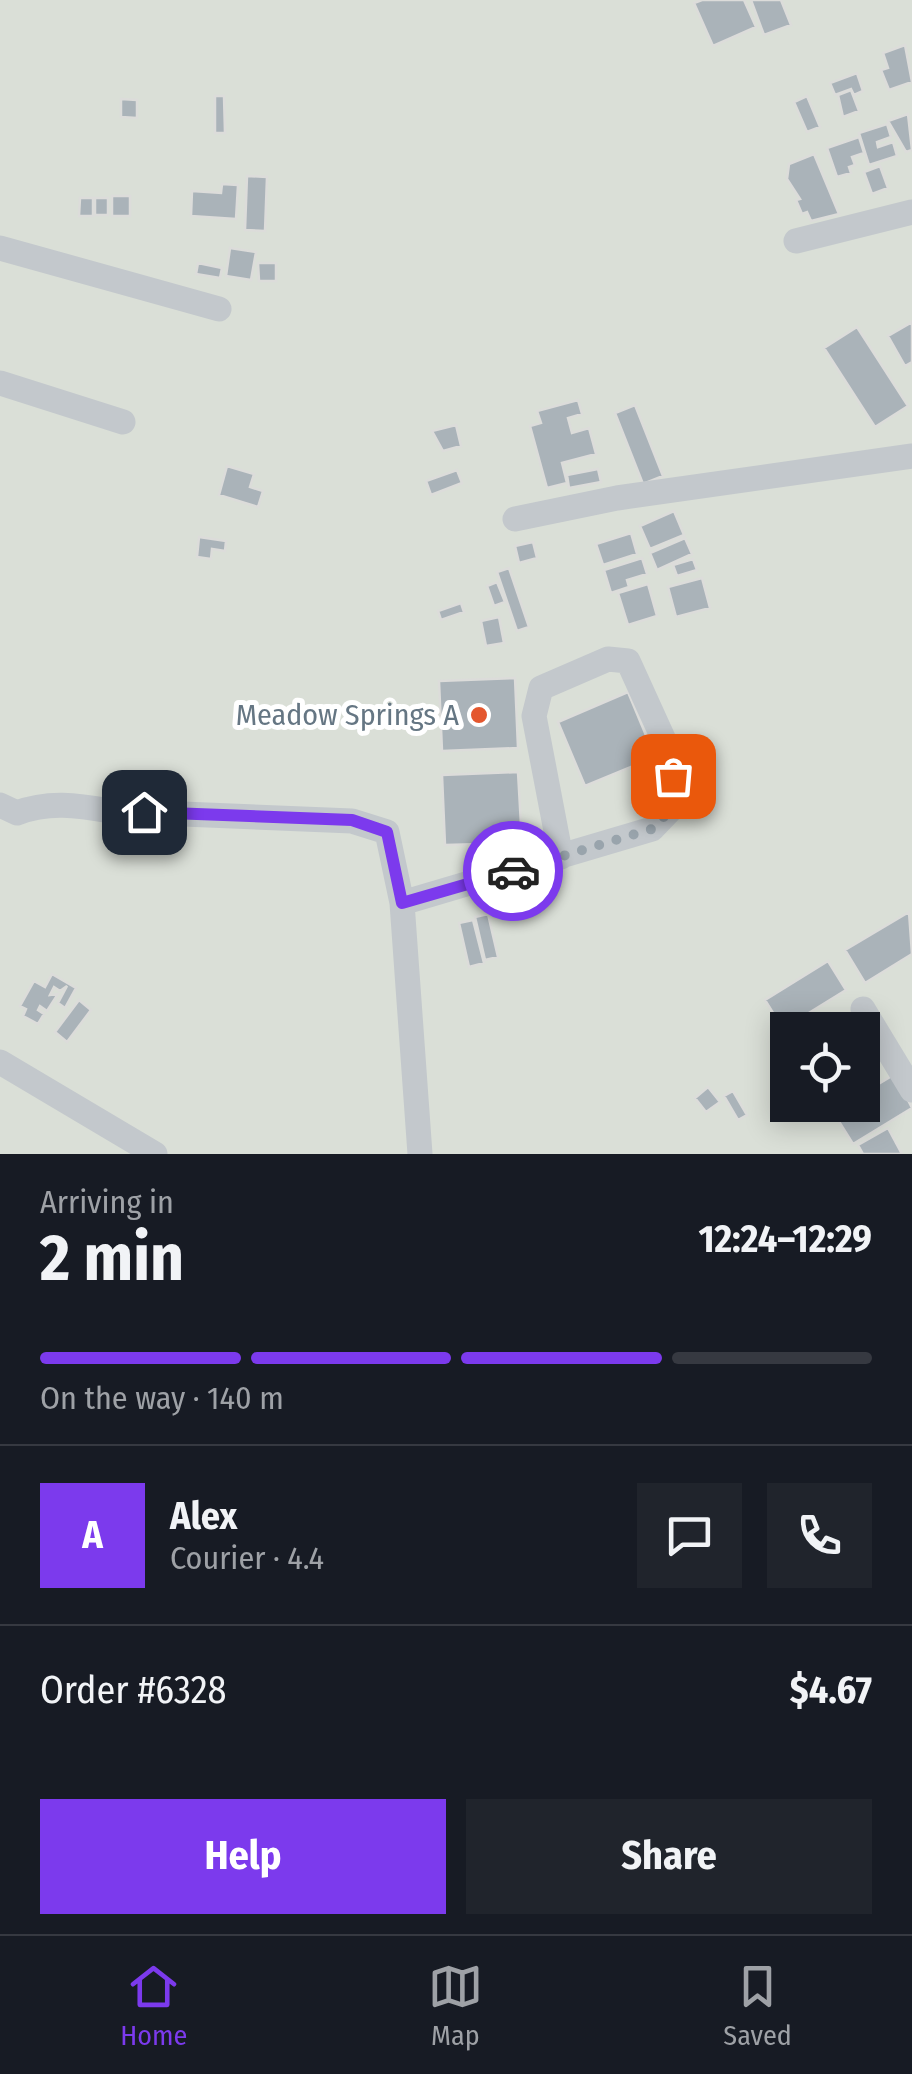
<!DOCTYPE html>
<meta charset="utf-8">
<style>
body{margin:0;font-family:"Fira Sans Condensed",sans-serif;background:#20242c;color:#f1f3f6;height:100vh;display:flex;flex-direction:column;font-size:38px;white-space:nowrap}
*{box-sizing:border-box;margin:0}
p{font-size:32px;color:#9ea1a6}
.icon{flex:none;width:55px;height:55px;fill:none;stroke:currentColor;stroke-width:2;stroke-linecap:round;stroke-linejoin:round}
.map{position:relative;height:1154px;overflow:hidden}
.panel{display:flex;flex-direction:column;background:#171b24;flex:1}
.panel>*{flex:none}
.tools{position:absolute;left:770px;top:1012px;display:grid;gap:20px}
.tools a{display:grid;place-items:center;width:110px;height:110px;border-radius:0px;background:#171b24;box-shadow:0 5px 25px #0003;font-size:50px}
.pin{position:absolute;display:grid;place-items:center;width:85px;height:85px;color:#fff;margin:-42px;border-radius:20px;box-shadow:0 5px 15px #0006}
.courier{position:absolute;display:grid;place-items:center;width:100px;height:100px;margin:-50px;border:8px solid #7c3aed;border-radius:50%;background:#fff;color:#222;box-shadow:0 2px 12px #0007}
.headline em{font-style:normal;font-weight:700}
.headline div{display:flex;flex-direction:column-reverse}
.headline{display:flex;align-items:center;justify-content:space-between;height:170px;padding:0 40px}
h1{font-size:65px;font-weight:700;line-height:75px}
.bar{display:grid;grid-template-columns:repeat(4,1fr);gap:15px 10px;align-content:center;height:120px;padding:0 40px}
.bar i{height:12px;border-radius:8px;background:#363941}
.bar .current{background:#7c3aed}
.bar p{grid-column:span 4}
.line{display:flex;align-items:center;gap:25px;padding:0 40px;border-top:2px solid #363941}
.line div{flex:1}
.round{display:grid;place-items:center;flex:none;width:105px;height:105px;border-radius:0px;background:#20242c}
.cta{display:flex;gap:20px;margin-top:auto;padding:20px 40px}
.cta a{flex:1;height:115px;border-radius:0px;background:#7c3aed;color:#fff;font-size:40px;font-weight:700;line-height:115px;text-align:center}
.cta a+a{background:#20242c;color:#f1f3f6}
.menu{display:flex;justify-content:space-around;align-items:center;height:140px;border-top:2px solid #363941;background:#171b24;font-size:28px;color:#9ea1a6}
.menu a{display:grid;justify-items:center;gap:5px}
.menu .current{color:#7c3aed}
.map>svg:first-child{display:block}
.green{fill:#dadfd7;fill-rule:evenodd}
.building{fill:#aab3b9;stroke:#dcdcda;stroke-width:2.5}
.lines{fill:none;stroke-linecap:round;stroke-linejoin:round}
.minor{stroke:#c3c8cc;stroke-width:25}
.done{stroke:#99a4ac;stroke-width:10;stroke-dasharray:0 18}
.route{stroke:#7c3aed;stroke-width:12}
.poi-dot{fill:#e4572e;stroke:#fff;stroke-width:4}
.labels{text-anchor:middle;dominant-baseline:central;stroke-width:10;stroke-linejoin:round;paint-order:stroke}
.poi-label{font-size:30px;fill:#657683;stroke:#fff;text-anchor:end}
</style>
<div class="map">
<svg width="912" height="1154" viewBox="0 0 912 1154">
<rect width="100%" height="100%" fill="#fafaf8"/>
<path class="green" d="M 0,0 L 912,0 L 912,1154 L 0,1154 ZM 788,1030 L 862,1030 L 862,1105 L 788,1105 Z"/>
<path class="building" d="M 702,0 L 744,0 L 756,27 L 713,46 L 694,3 Z
M 751,0 L 781,0 L 791,25 L 764,35 Z
M 905,45 L 912,82 L 889,90 L 881,70 L 888,68 L 883,53 Z
M 857,73 L 863,91 L 854,95 L 851,89 L 835,95 L 830,83 Z
M 851,90 L 859,111 L 843,117 L 838,95 Z
M 215,96 L 224,96 L 225,133 L 215,133 Z
M 807,96 L 820,127 L 807,132 L 794,102 Z
M 121,99 L 137,100 L 137,118 L 121,117 Z
M 908,114 L 912,150 L 906,152 L 888,121 Z
M 887,124 L 891,137 L 877,142 L 878,147 L 893,142 L 897,156 L 869,165 L 859,133 Z
M 859,137 L 864,153 L 852,157 L 855,165 L 849,167 L 851,173 L 837,177 L 827,148 Z
M 814,154 L 839,214 L 811,221 L 807,212 L 802,214 L 796,200 L 800,199 L 787,179 L 789,164 Z
M 880,166 L 888,188 L 872,194 L 864,172 Z
M 247,176 L 267,177 L 265,231 L 245,230 Z
M 222,184 L 238,185 L 236,219 L 191,216 L 192,191 L 221,193 Z
M 112,196 L 130,196 L 130,216 L 112,216 Z
M 80,198 L 93,198 L 93,216 L 79,216 Z
M 95,198 L 108,198 L 108,215 L 95,215 Z
M 230,248 L 256,252 L 251,280 L 226,276 Z
M 198,263 L 222,268 L 220,278 L 196,274 Z
M 258,263 L 276,263 L 276,281 L 259,281 Z
M 912,322 L 912,362 L 905,366 L 888,336 Z
M 857,327 L 908,406 L 875,427 L 824,348 Z
M 578,400 L 582,414 L 568,418 L 572,433 L 589,428 L 596,454 L 562,463 L 567,483 L 547,488 L 530,426 L 541,423 L 537,411 Z
M 635,405 L 663,476 L 643,484 L 615,413 Z
M 456,425 L 461,446 L 443,451 L 432,431 Z
M 227,466 L 254,474 L 250,487 L 263,491 L 258,507 L 219,495 Z
M 598,469 L 601,482 L 569,488 L 567,475 Z
M 457,470 L 462,483 L 431,495 L 426,481 Z
M 674,511 L 684,535 L 650,549 L 640,526 Z
M 631,533 L 637,554 L 603,565 L 596,544 Z
M 199,537 L 226,541 L 225,551 L 212,549 L 211,559 L 197,557 Z
M 685,538 L 692,554 L 657,570 L 650,553 Z
M 533,542 L 537,558 L 519,563 L 515,546 Z
M 642,558 L 647,574 L 627,580 L 629,587 L 611,593 L 604,570 Z
M 693,559 L 697,570 L 677,576 L 673,565 Z
M 509,568 L 529,627 L 517,631 L 497,572 Z
M 702,578 L 710,608 L 676,617 L 668,587 Z
M 497,582 L 505,602 L 494,606 L 487,586 Z
M 648,584 L 657,616 L 628,625 L 618,593 Z
M 461,603 L 464,612 L 441,620 L 438,611 Z
M 499,617 L 504,643 L 486,646 L 481,621 Z
M 515,678 L 518,748 L 442,751 L 439,681 Z
M 628,692 L 655,757 L 585,786 L 558,722 Z
M 518,772 L 522,843 L 445,845 L 442,775 Z
M 909,912 L 912,954 L 865,983 L 845,950 Z
M 488,914 L 498,957 L 485,960 L 475,917 Z
M 473,920 L 484,963 L 469,967 L 459,923 Z
M 828,961 L 846,990 L 783,1029 L 765,1000 Z
M 52,974 L 76,988 L 65,1008 L 58,1003 L 67,986 L 60,991 L 54,987 L 50,995 L 58,994 L 47,1011 L 40,1006 L 38,1010 L 44,1014 L 38,1024 L 23,1016 L 26,1009 L 20,1006 L 34,981 L 45,987 Z
M 79,1000 L 91,1010 L 67,1042 L 55,1032 Z
M 895,1074 L 912,1108 L 853,1144 L 833,1112 L 844,1105 L 862,1105 L 862,1094 Z
M 708,1087 L 720,1102 L 706,1112 L 695,1098 Z
M 733,1091 L 747,1115 L 738,1120 L 724,1096 Z
M 888,1128 L 902,1154 L 863,1154 L 858,1145 Z"/>
<g class="lines">
<path class="minor" d="M 796,241 L 912,212
M 0,248 L 219,309
M 0,383 L 123,422
M 515,519 L 617,498 L 912,456
M 0,805 L 17,813 C 48,801 77,805 110,811 L 352,821 L 387,832 L 402,903 L 420,1154
M 402,903 L 652,829 L 678,802 L 668,749 L 628,661 L 608,659 L 541,688 L 534,716 L 561,857
M 863,1009 L 912,1090
M 0,1062 L 155,1154"/>
</g>
<g class="lines">
<path class="done" d="M 513,871 L 652,829 L 678,802 L 673,776"/>
<path class="route" d="M 144,812 L 352,820 L 387,832 L 402,903 L 513,871"/>
</g>
<circle class="poi-dot" cx="479" cy="715" r="10"/>
<g class="labels">
<g class="poi-label">
<text x="459" y="715">Meadow Springs A</text>
</g>
</g>
</svg>
<div class="tools">
<a><svg class="icon" aria-label="locate" viewBox="0 0 24 24"><circle cx="12" cy="12" r="6"/><path d="M12 2v4M12 18v4M2 12h4M18 12h4"/></svg></a>
</div>
<div class="pin" style="left:673px;top:776px;background:#ea580c"><svg class="icon" aria-label="bag" viewBox="0 0 24 24"><path d="M5 8h14l-1 12H6zM9 8a3 3 0 0 1 6 0"/></svg></div>
<div class="pin" style="left:144px;top:812px;background:#1f2937"><svg class="icon" aria-label="home" viewBox="0 0 24 24"><path d="M3 11l9-7 9 7M6 9v11h12V9"/></svg></div>
<div class="courier" style="left:513px;top:871px"><svg class="icon" aria-label="car" viewBox="0 0 24 24"><path d="M5 17H2v-5l4-1 3-4h7l3 4 3 1v5h-3M9 17h6M6 11h13"/><circle cx="7" cy="17" r="2"/><circle cx="17" cy="17" r="2"/></svg></div>
</div>
<section class="panel">
<div class="headline"><div><h1>2 min</h1><p>Arriving in</p></div><em>12:24–12:29</em></div>
<div class="bar"><i class="current"></i><i class="current"></i><i class="current"></i><i></i><p>On the way · 140 m</p></div>
<div class="line" style="height:180px"><b class="round" style="background:#7c3aed;color:#fff">A</b><div><b>Alex</b><p>Courier · 4.4</p></div><a class="round"><svg class="icon" aria-label="chat" viewBox="0 0 24 24"><path d="M4 5h16v11H9l-5 4z"/></svg></a><a class="round"><svg class="icon" aria-label="phone" viewBox="0 0 24 24"><path d="M5 4h4l2 5-3 2q2 4 5 5l2-3 5 2v4C11 20 4 13 5 4z"/></svg></a></div>
<div class="line" style="height:130px"><div>Order #6328</div><b>$4.67</b></div>
<div class="cta"><a>Help</a><a>Share</a></div>
</section>
<nav class="menu">
<a class="current"><svg class="icon" aria-label="home" viewBox="0 0 24 24"><path d="M3 11l9-7 9 7M6 9v11h12V9"/></svg>Home</a>
<a><svg class="icon" aria-label="map" viewBox="0 0 24 24"><path d="M3 6l6-2 6 2 6-2v14l-6 2-6-2-6 2zM9 4v14M15 6v14"/></svg>Map</a>
<a><svg class="icon" aria-label="saved" viewBox="0 0 24 24"><path d="M7 4h10v16l-5-4-5 4z"/></svg>Saved</a>
</nav>
